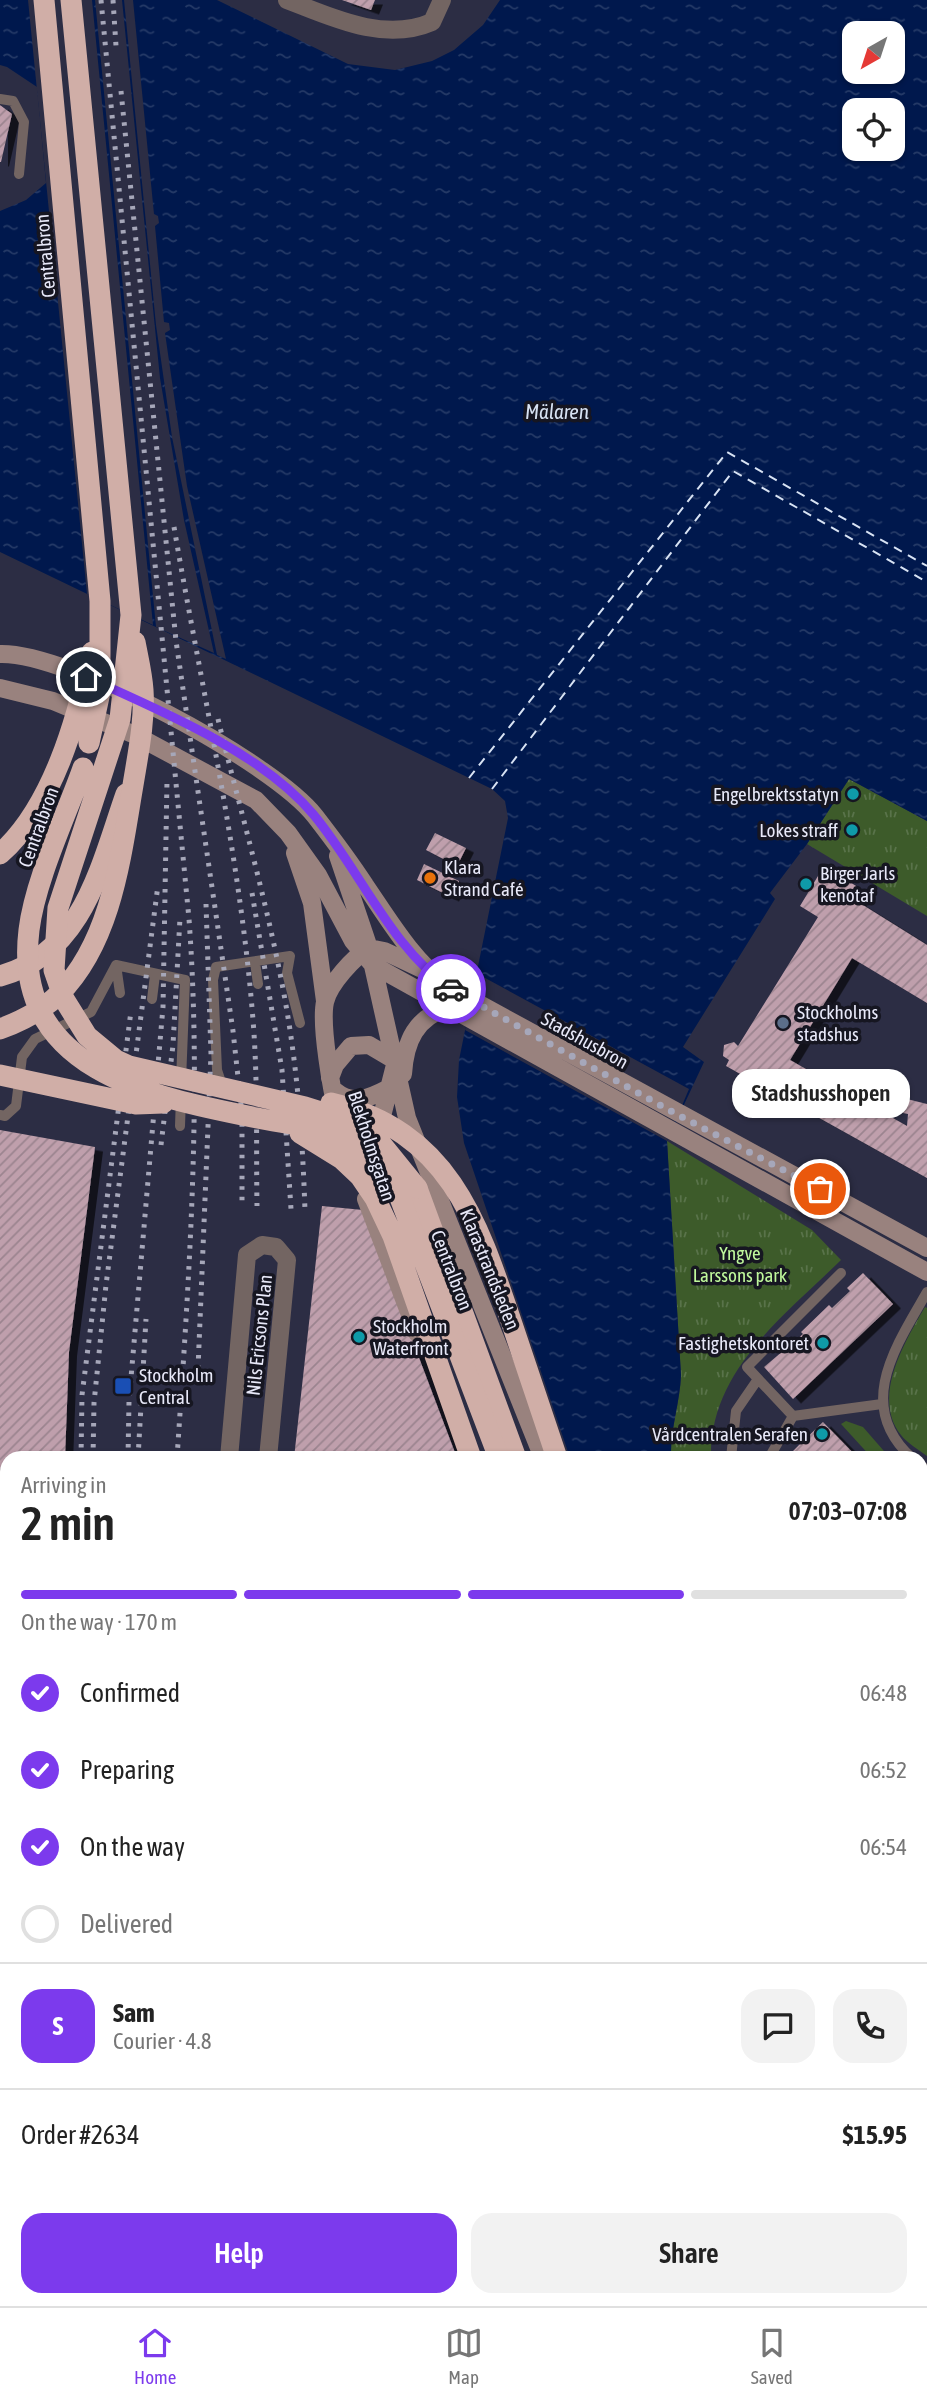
<!DOCTYPE html>
<meta charset="utf-8">
<style>
body{margin:0;font-family:"Asap Condensed",sans-serif;background:#f2f2f2;color:#222;height:100vh;display:flex;flex-direction:column;font-size:26px;white-space:nowrap}
*{box-sizing:border-box;margin:0}
p{font-size:23px;color:#767676}
.icon{flex:none;width:38px;height:38px;fill:none;stroke:currentColor;stroke-width:2;stroke-linecap:round;stroke-linejoin:round}
.map{position:relative;flex:1;overflow:hidden}
.details{position:absolute;left:0px;top:1451px;width:928px;height:856px;display:flex;flex-direction:column;background:#fff;border-radius:21px 21px 0 0;box-shadow:0 2px 5px #0004}
.details>*{flex:none}
.needle{width:46px;rotate:219deg}
.tools{position:absolute;left:842px;top:21px;display:grid;gap:14px}
.tools a{display:grid;place-items:center;width:63px;height:63px;border-radius:14px;background:#fff;box-shadow:0 2px 5px #0004;font-size:35px}
.pin{position:absolute;display:grid;place-items:center;width:60px;height:60px;color:#fff;margin:-30px;border:4px solid #fff;border-radius:50%;box-shadow:0 2px 7px #0007}
.courier{position:absolute;display:grid;place-items:center;width:70px;height:70px;margin:-35px;border:5px solid #7c3aed;border-radius:50%;background:#fff;color:#222;box-shadow:0 2px 9px #0007}
.bubble{position:absolute;height:49px;border-radius:21px;background:#fff;box-shadow:0 2px 5px #0004;font-size:23px;font-weight:600;line-height:49px;text-align:center}
.summary em{font-style:normal;font-weight:600}
.summary div{display:flex;flex-direction:column-reverse}
.summary{display:flex;align-items:center;justify-content:space-between;height:119px;padding:0 21px}
h1{font-size:46px;font-weight:600;line-height:52px}
.bar{display:grid;grid-template-columns:repeat(4,1fr);gap:10px 7px;align-content:center;height:84px;padding:0 21px}
.bar i{height:9px;border-radius:5px;background:#e0e0e0}
.bar .on{background:#7c3aed}
.bar p{grid-column:span 4}
.line{display:flex;align-items:center;gap:18px;padding:0 21px;border-top:2px solid #e0e0e0}
.line div{flex:1}
.round{display:grid;place-items:center;flex:none;width:74px;height:74px;border-radius:21px;background:#f2f2f2}
ol{padding:0 21px;list-style:none}
li{display:flex;align-items:center;gap:21px;height:77px}
li p{margin-inline-start:auto}
li .icon{padding:7px;border-radius:50%;background:#7c3aed;color:#fff;stroke-width:4}
li:last-child{color:#767676}
li i{width:38px;height:38px;border:4px solid #e0e0e0;border-radius:50%}
.primary-button{display:flex;gap:14px;margin-top:auto;padding:14px 21px}
.primary-button a{flex:1;height:80px;border-radius:21px;background:#7c3aed;color:#fff;font-size:28px;font-weight:600;line-height:80px;text-align:center}
.primary-button a+a{background:#f2f2f2;color:#222}
.tab-bar{display:flex;justify-content:space-around;align-items:center;height:98px;border-top:2px solid #e0e0e0;background:#fff;font-size:19px;color:#767676}
.tab-bar a{display:grid;justify-items:center;gap:4px}
.tab-bar .on{color:#7c3aed}
.map>svg:first-child{display:block}
.grass{fill:#3d5b2a}
.park{fill:url(#park-tufts)}
.water{fill:url(#water-ripples);fill-rule:evenodd}
.pier{fill:#2c2d44}
.lines{fill:none;stroke-linecap:round;stroke-linejoin:round}
.ferry{stroke:#d7e2f3;stroke-width:2;stroke-dasharray:9 7;stroke-linecap:butt}
.building{fill:url(#building-hatch);filter:url(#shadow)}
.highway-tunnel{stroke:#48495f;stroke-width:21;stroke-dasharray:21 10;stroke-linecap:butt}
.lane{stroke:#736562;stroke-width:10}
.street{stroke:#736562;stroke-width:18}
.secondary{stroke:#99827e;stroke-width:18}
.highway{stroke:#d0aea7;stroke-width:21}
.rail{stroke:#a6a7b9;stroke-width:5;stroke-dasharray:3.5 7;stroke-linecap:butt}
.street-bridge{stroke:#736562;stroke-width:18}
.highway-bridge{stroke:#d0aea7;stroke-width:21}
.done{stroke:#a6a7ba;stroke-width:7;stroke-dasharray:0 12.6}
.route{stroke:#7c3aed;stroke-width:9}
.culture-dot{fill:#0f9aa8;stroke:#161621;stroke-width:2.5}
.food-dot{fill:#e8710a;stroke:#161621;stroke-width:2.5}
.service-dot{fill:#5c6f8a;stroke:#161621;stroke-width:2.5}
.transit-dot{fill:#1a4fb4;stroke:#161621;stroke-width:2.5}
.labels{text-anchor:middle;dominant-baseline:central;stroke-width:7;stroke-linejoin:round;paint-order:stroke}
.street-label{font-size:19px;fill:#e8e9f9;stroke:#161621}
.poi-label{font-size:19px;fill:#e8e9f9;stroke:#161621;text-anchor:start}
.park-label{font-size:19px;fill:#bff89c;stroke:#161621}
.water-label{font-size:21px;font-style:italic;fill:#d7e2f3;stroke:#161621}
</style>
<div class="map">
<svg width="927" height="2306" viewBox="0 0 927 2306">
<defs>
<pattern id="park-tufts" width="24" height="20" patternUnits="userSpaceOnUse" patternTransform="scale(1.75)"><rect width="24" height="20" fill="#3d5b2a"/><path d="M3 7l-1-3M5 7V3M7 7l1-3M15 17l-1-3M17 17v-4M19 17l1-3" fill="none" stroke="#59734a"/></pattern>
<pattern id="water-ripples" width="26" height="14" patternUnits="userSpaceOnUse" patternTransform="scale(1.75)"><rect width="26" height="14" fill="#00184d"/><path d="M2 4q2-2 4 0t4 0M15 11q2-2 4 0t4 0" fill="none" stroke="#253a67"/></pattern>
<pattern id="building-hatch" width="6" height="6" patternUnits="userSpaceOnUse" patternTransform="scale(1.75)"><rect width="6" height="6" fill="#bf9fac"/><path d="M-1 1l2-2M0 6l6-6M5 7l2-2" fill="none" stroke="#9b848f"/></pattern>
<filter id="shadow"><feDropShadow dx="8" dy="4.5" stdDeviation="0" flood-color="#0009"/></filter>
</defs>
<rect width="100%" height="100%" fill="#2c2d44"/>
<path class="grass" d="M 846,1421 L 863,1427 L 890,1458 L 872,1458 L 841,1424 Z"/>
<path class="park" d="M 849,779 L 927,821 L 927,916 L 807,844 Z
M 667,1141 L 812,1230 L 841,1260 C 784,1316 709,1371 711,1458 L 671,1458 C 670,1430 680,1403 681,1375 Z
M 925,1307 L 927,1308 L 927,1456 C 919,1450 907,1443 901,1435 C 871,1397 905,1342 925,1307 Z"/>
<path class="water" d="M 0,0 L 217,0 L 348,64 L 395,70 L 432,61 L 454,50 L 483,25 L 500,0 L 927,0 L 927,821 L 849,779 L 807,844 L 770,893 L 775,899 L 683,1047 L 704,1062 L 667,1141 L 681,1375 C 680,1403 670,1430 671,1458 L 570,1458 L 464,1143 L 457,1097 L 459,1060 L 508,818 L 505,801 L 492,789 L 0,552 L 0,211 L 26,200 L 46,183 L 37,87 L 7,67 L 0,65 ZM 854,33 L 892,33 L 892,72 L 854,72 ZM 854,110 L 892,110 L 892,149 L 854,149 Z
M 643,2300 L 745,2300 L 744,2306 L 642,2306 Z"/>
<path class="pier" d="M 28,0 L 92,0 L 153,625 L 87,594 Z
M 95,0 L 122,0 L 160,378 L 184,520 L 214,653 L 156,627 Z
M 124,0 L 133,0 L 154,214 L 158,216 L 159,223 L 155,226 L 164,322 L 169,323 L 170,330 L 165,333 L 187,486 L 226,659 L 217,655 L 172,437 L 156,325 Z
M 476,973 L 689,1089 L 667,1141 L 465,1030 Z"/>
<g class="lines">
<path class="ferry" d="M 469,778 L 727,452 L 927,566
M 492,789 L 733,471 L 927,582"/>
</g>
<path class="building" d="M 342,0 L 375,0 L 371,10 Z
M 0,105 L 12,114 L 1,162 L 0,162 Z
M 435,833 L 466,848 L 457,866 L 426,850 Z
M 424,864 L 459,881 L 451,897 L 417,880 Z
M 824,866 L 864,891 L 858,902 L 927,945 L 927,1003 L 852,958 L 790,1060 L 907,1126 L 908,1114 L 903,1113 L 907,1099 L 927,1104 L 927,1178 L 726,1066 L 729,1060 L 723,1056 L 724,1045 L 734,1042 L 738,1046 L 818,917 L 800,906 Z
M 0,1130 L 95,1147 L 69,1352 L 65,1458 L 7,1458 L 7,1576 L 0,1574 Z
M 322,1206 L 363,1210 L 457,1458 L 294,1458 Z
M 863,1273 L 893,1304 L 793,1399 L 764,1367 L 803,1334 L 801,1332 L 829,1305 L 832,1308 L 850,1291 L 847,1288 Z
M 823,1422 L 858,1458 L 786,1458 L 799,1445 Z
M 927,1549 L 927,1599 L 920,1592 L 920,1552 Z
M 927,1699 L 927,1823 L 920,1816 L 920,1706 Z
M 7,1743 L 7,2143 L 2,2180 L 0,1746 Z
M 920,1990 L 927,1991 L 927,2040 L 920,2039 Z
M 920,2093 L 927,2094 L 927,2142 L 920,2141 Z
M 258,2300 L 327,2300 L 325,2306 L 257,2306 Z
M 360,2300 L 478,2300 L 477,2306 L 358,2306 Z
M 518,2300 L 579,2300 L 577,2306 L 516,2306 Z
M 783,2300 L 795,2300 L 829,2306 L 782,2306 Z"/>
<g class="lines">
<path class="highway-tunnel" d="M 406,2306 L 408,2300
M 440,2306 L 441,2300
M 487,2306 L 489,2300"/>
<path class="lane" d="M 0,99 L 13,101 L 24,122 L 19,174
M 255,962 L 258,984
M 120,993 L 116,965 L 185,980 L 181,1081
M 152,999 L 155,975
M 221,1082 L 217,1070 L 213,980 L 216,967 L 290,956 L 287,973 L 300,1023
M 0,1115 L 5,1116 L 16,1106 L 22,1057 L 35,1039 L 91,1012 L 116,965
M 180,1126 L 181,1097
M 841,1273 L 747,1367 L 793,1416 L 882,1404
M 731,1458 L 736,1411 L 758,1379
M 769,1458 L 793,1416
M 912,1458 C 854,1406 896,1346 927,1292
M 920,1465 L 927,1470
M 920,1513 L 927,1520
M 0,1599 L 7,1601
M 0,1620 L 7,1622
M 0,1730 L 7,1732
M 920,1851 L 927,1858
M 920,1971 L 927,1968
M 10,2306 L 11,2300
M 38,2306 L 39,2300
M 151,2306 L 152,2300
M 235,2306 L 237,2300
M 342,2306 L 343,2300"/>
<path class="street" d="M 287,0 C 331,17 384,43 432,22 L 442,0
M 0,1662 L 7,1664
M 0,1684 L 7,1686
M 920,1915 L 927,1922
M 920,1948 L 927,1955
M 502,2306 L 503,2300
M 771,2306 L 772,2300"/>
<path class="secondary" d="M 0,654 C 69,652 273,762 315,816 C 332,838 350,862 365,885 C 391,923 411,958 448,987 L 927,1248
M 0,688 L 53,701 L 135,735 L 256,800 L 288,833 L 318,875 L 353,941 L 373,965 L 927,1272
M 295,853 L 312,903 L 325,1001
M 338,856 L 369,948 L 407,1118 L 543,1458
M 403,1074 C 405,1041 416,1017 449,1007
M 330,1078 L 335,1065 L 351,1046 L 369,1045 L 396,1061 L 380,1124 L 374,1205
M 335,1091 C 353,1106 370,1098 389,1088
M 338,1116 C 332,1092 320,1025 325,1002 C 329,984 354,957 369,948 L 384,951 L 420,968
M 366,1199 L 417,1333"/>
<path class="highway" d="M 0,976 C 83,954 101,865 126,794
M 417,1188 L 516,1458"/>
<path class="rail" d="M 101,0 L 189,919 C 202,1097 189,1279 177,1458
M 113,0 L 116,46
M 121,91 L 176,641 L 233,1031 L 242,1114 L 242,1204
M 174,527 C 202,691 240,854 253,1020 C 258,1082 256,1145 257,1206
M 218,719 C 243,822 274,925 290,1030 C 299,1090 303,1150 305,1211
M 252,893 L 282,1070 L 291,1209
M 161,1145 L 173,1045 L 180,918
M 198,1369 L 211,1054 L 206,904
M 81,1458 L 82,1395 L 131,1011
M 93,1458 L 94,1403 L 106,1285 L 158,885
M 128,1458 L 129,1401 L 163,1007 L 167,780
M 138,1458 L 146,1319
M 71,2306 L 72,2300
M 84,2306 L 86,2300
M 98,2306 L 100,2300
M 116,2306 L 117,2300
M 135,2306 L 136,2300"/>
<path class="street-bridge" d="M 229,1458 L 247,1255 L 262,1245 L 276,1247 L 287,1260 L 268,1458"/>
<path class="highway-bridge" d="M 44,0 L 100,601 L 100,692 L 89,743
M 71,0 L 131,615 L 120,719 L 58,908 L 54,970 L 64,999 L 87,1036 L 116,1060 L 129,1066 L 305,1107 L 340,1118 L 383,1146 L 417,1188
M 83,768 C 66,816 35,880 29,930 C 12,1070 151,1097 257,1118 C 281,1123 312,1125 335,1135 C 362,1148 381,1166 397,1190 L 499,1458
M 0,854 C 53,807 77,719 92,652
M 0,1029 C 22,1021 42,1011 59,994 C 112,941 121,855 133,785 C 138,754 145,721 143,690 C 142,674 138,658 135,642
M 0,1075 L 136,1104 L 163,1103
M 331,1103 C 448,1131 477,1219 511,1321 C 526,1367 542,1412 557,1458
M 300,1133 L 342,1159 L 360,1176 L 375,1198 L 393,1236 L 471,1458"/>
</g>
<g class="lines">
<path class="done" d="M 451,989 L 678,1115 L 820,1189"/>
<path class="route" d="M 86,677 C 159,710 261,752 313,814 C 360,870 391,948 451,989"/>
</g>
<g class="culture-dot">
<circle cx="853" cy="794" r="7"/>
<circle cx="852" cy="830" r="7"/>
<circle cx="806" cy="884" r="7"/>
<circle cx="359" cy="1337" r="7"/>
<circle cx="823" cy="1343" r="7"/>
<circle cx="822" cy="1434" r="7"/>
</g>
<circle class="food-dot" cx="430" cy="878" r="7"/>
<circle class="service-dot" cx="783" cy="1023" r="7"/>
<rect class="transit-dot" x="114" y="1377" width="18" height="18" rx="3.5"/>
<g class="labels">
<g class="street-label">
<text transform="translate(45 256) rotate(-95)">Centralbron</text>
<text transform="translate(38 827) rotate(-70)">Centralbron</text>
<text transform="translate(585 1040) rotate(29)">Stadshusbron</text>
<text transform="translate(372 1146) rotate(72)">Blekholmsgatan</text>
<text transform="translate(490 1269) rotate(68)">Klarastrandsleden</text>
<text transform="translate(452 1270) rotate(69)">Centralbron</text>
<text transform="translate(259 1335) rotate(-84)">Nils Ericsons Plan</text>
</g>
<g class="poi-label">
<text x="839" y="794" text-anchor="end">Engelbrektsstatyn</text>
<text x="838" y="830" text-anchor="end">Lokes straff</text>
<text x="444" y="867">Klara<tspan x="444" dy="22">Strand Café</tspan></text>
<text x="820" y="873">Birger Jarls<tspan x="820" dy="22">kenotaf</tspan></text>
<text x="797" y="1012">Stockholms<tspan x="797" dy="22">stadshus</tspan></text>
<text x="373" y="1326">Stockholm<tspan x="373" dy="22">Waterfront</tspan></text>
<text x="809" y="1343" text-anchor="end">Fastighetskontoret</text>
<text x="139" y="1375">Stockholm<tspan x="139" dy="22">Central</tspan></text>
<text x="808" y="1434" text-anchor="end">Vårdcentralen Serafen</text>
</g>
<g class="park-label">
<text x="740" y="1253">Yngve<tspan x="740" dy="22">Larssons park</tspan></text>
</g>
<g class="water-label">
<text x="557" y="411">Mälaren</text>
</g>
</g>
</svg>
<div class="tools">
<a><svg class="needle" viewBox="-14 -14 28 28"><path d="M0-13l5 13h-10z" fill="#e53935"/><path d="M0 13l5-13h-10z" fill="#767676"/></svg></a>
<a><svg class="icon" aria-label="locate" viewBox="0 0 24 24"><circle cx="12" cy="12" r="6"/><path d="M12 2v4M12 18v4M2 12h4M18 12h4"/></svg></a>
</div>
<div class="pin" style="left:820px;top:1189px;background:#ea580c"><svg class="icon" aria-label="bag" viewBox="0 0 24 24"><path d="M5 8h14l-1 12H6zM9 8a3 3 0 0 1 6 0"/></svg></div>
<div class="pin" style="left:86px;top:677px;background:#1f2937"><svg class="icon" aria-label="home" viewBox="0 0 24 24"><path d="M3 11l9-7 9 7M6 9v11h12V9"/></svg></div>
<div class="courier" style="left:451px;top:989px"><svg class="icon" aria-label="car" viewBox="0 0 24 24"><path d="M5 17H2v-5l4-1 3-4h7l3 4 3 1v5h-3M9 17h6M6 11h13"/><circle cx="7" cy="17" r="2"/><circle cx="17" cy="17" r="2"/></svg></div>
<div class="bubble" style="left:732px;top:1069px;width:178px">Stadshusshopen</div>
<section class="details">
<div class="summary"><div><h1>2 min</h1><p>Arriving in</p></div><em>07:03–07:08</em></div>
<div class="bar"><i class="on"></i><i class="on"></i><i class="on"></i><i></i><p>On the way · 170 m</p></div>
<ol>
<li><svg class="icon" aria-label="check" viewBox="0 0 24 24"><path d="M5 12l5 5 9-10"/></svg>Confirmed<p>06:48</p></li>
<li><svg class="icon" aria-label="check" viewBox="0 0 24 24"><path d="M5 12l5 5 9-10"/></svg>Preparing<p>06:52</p></li>
<li><svg class="icon" aria-label="check" viewBox="0 0 24 24"><path d="M5 12l5 5 9-10"/></svg>On the way<p>06:54</p></li>
<li><i></i>Delivered</li>
</ol>
<div class="line" style="height:126px"><b class="round" style="background:#7c3aed;color:#fff">S</b><div><b>Sam</b><p>Courier · 4.8</p></div><a class="round"><svg class="icon" aria-label="chat" viewBox="0 0 24 24"><path d="M4 5h16v11H9l-5 4z"/></svg></a><a class="round"><svg class="icon" aria-label="phone" viewBox="0 0 24 24"><path d="M5 4h4l2 5-3 2q2 4 5 5l2-3 5 2v4C11 20 4 13 5 4z"/></svg></a></div>
<div class="line" style="height:91px"><div>Order #2634</div><b>$15.95</b></div>
<div class="primary-button"><a>Help</a><a>Share</a></div>
</section>
</div>
<nav class="tab-bar">
<a class="on"><svg class="icon" aria-label="home" viewBox="0 0 24 24"><path d="M3 11l9-7 9 7M6 9v11h12V9"/></svg>Home</a>
<a><svg class="icon" aria-label="map" viewBox="0 0 24 24"><path d="M3 6l6-2 6 2 6-2v14l-6 2-6-2-6 2zM9 4v14M15 6v14"/></svg>Map</a>
<a><svg class="icon" aria-label="saved" viewBox="0 0 24 24"><path d="M7 4h10v16l-5-4-5 4z"/></svg>Saved</a>
</nav>
